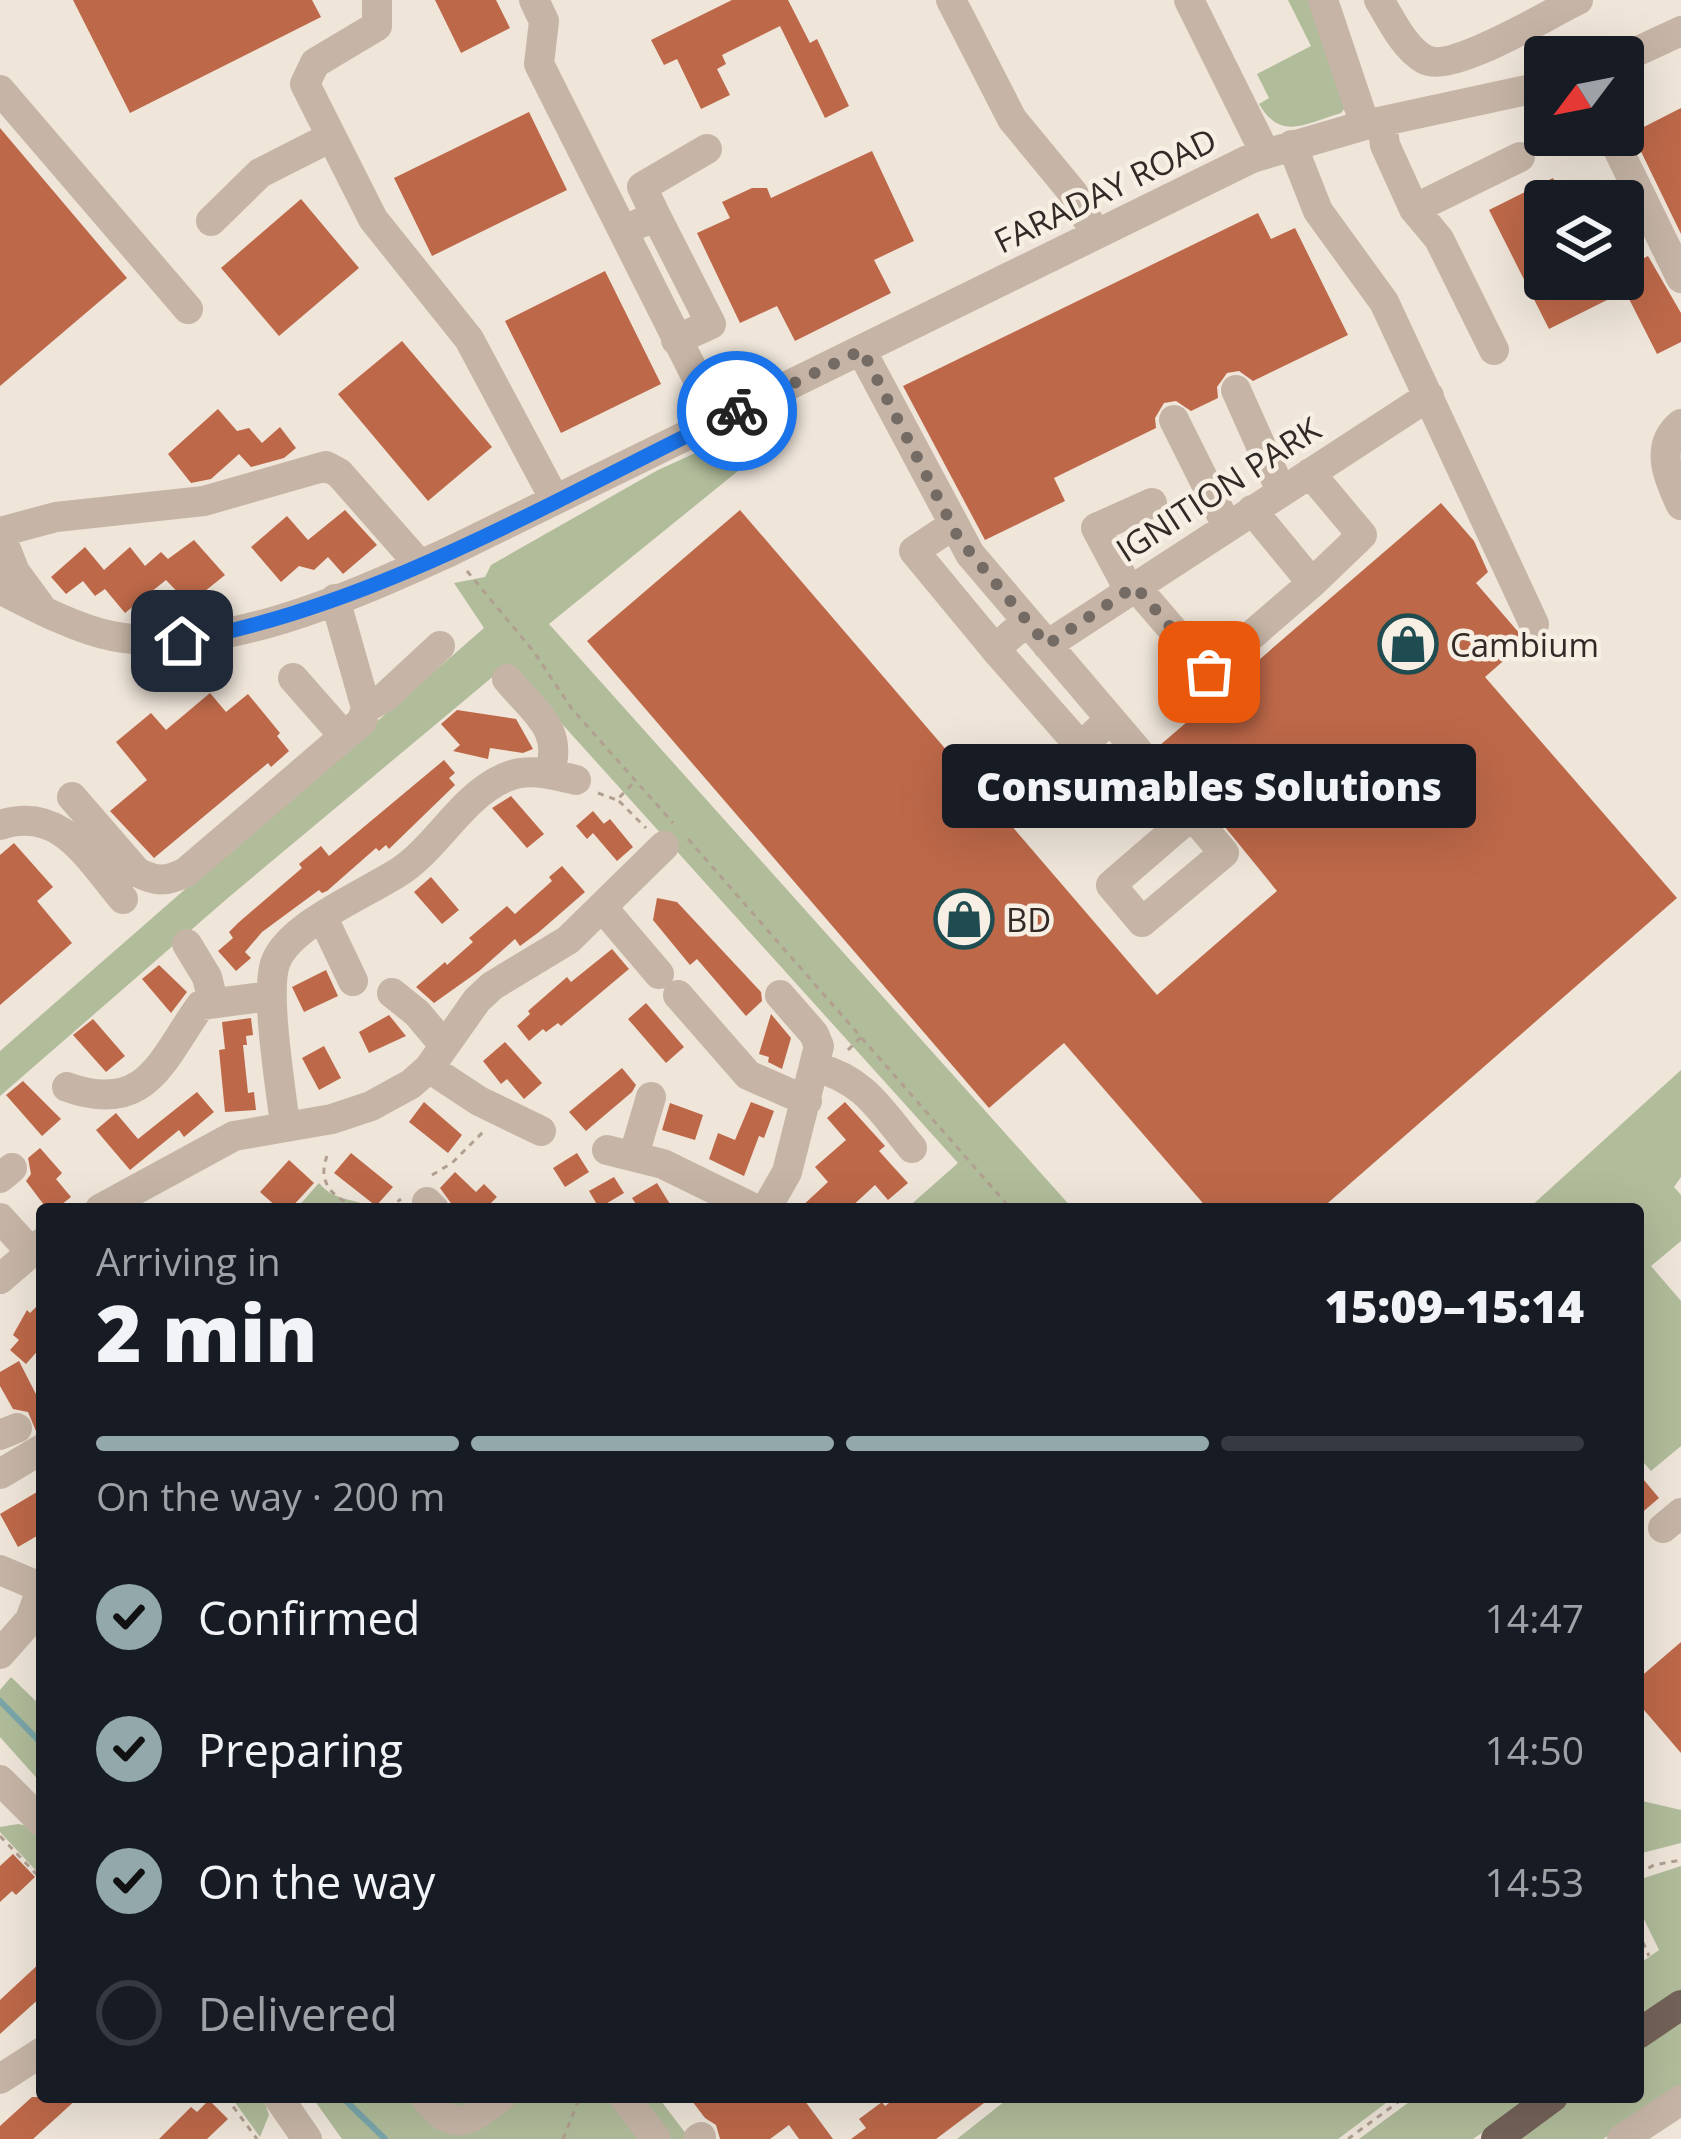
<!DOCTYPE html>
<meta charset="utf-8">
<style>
body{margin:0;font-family:"Open Sans",sans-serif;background:#20242c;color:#f1f3f6;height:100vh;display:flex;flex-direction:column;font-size:45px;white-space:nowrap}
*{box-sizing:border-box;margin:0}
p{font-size:39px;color:#9ea1a6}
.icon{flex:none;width:66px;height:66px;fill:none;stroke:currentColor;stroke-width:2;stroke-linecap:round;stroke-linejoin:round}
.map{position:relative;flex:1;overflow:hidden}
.details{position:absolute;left:36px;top:1203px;width:1608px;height:900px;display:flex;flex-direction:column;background:#171b24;border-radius:12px;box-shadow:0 12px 48px #0002}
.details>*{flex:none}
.needle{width:78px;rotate:238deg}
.buttons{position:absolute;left:1524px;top:36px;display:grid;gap:24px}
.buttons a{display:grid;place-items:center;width:120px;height:120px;border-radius:12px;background:#171b24;box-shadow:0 12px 48px #0002;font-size:60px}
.pin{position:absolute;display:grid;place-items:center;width:102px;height:102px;color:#fff;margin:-51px;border-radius:24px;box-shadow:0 6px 18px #0006}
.courier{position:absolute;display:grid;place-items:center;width:120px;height:120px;margin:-60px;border:9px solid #1a73e8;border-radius:50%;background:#fff;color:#222;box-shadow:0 3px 15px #0007}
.bubble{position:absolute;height:84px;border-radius:12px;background:#171b24;box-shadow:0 12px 48px #0002;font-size:39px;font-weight:800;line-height:84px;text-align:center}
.summary em{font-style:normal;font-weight:800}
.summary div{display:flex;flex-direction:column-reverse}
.summary{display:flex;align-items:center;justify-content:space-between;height:204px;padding:0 60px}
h1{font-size:78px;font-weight:800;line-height:90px}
.bar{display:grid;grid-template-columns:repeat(4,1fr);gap:18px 12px;align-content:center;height:144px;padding:0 60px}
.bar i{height:15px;border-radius:9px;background:#363941}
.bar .active{background:#92a8ab}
.bar p{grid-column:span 4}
ol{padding:0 60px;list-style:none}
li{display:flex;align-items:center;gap:36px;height:132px}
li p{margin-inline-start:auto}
li .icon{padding:12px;border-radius:50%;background:#92a8ab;color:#111;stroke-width:4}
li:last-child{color:#9ea1a6}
li i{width:66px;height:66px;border:6px solid #363941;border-radius:50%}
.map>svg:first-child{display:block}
.green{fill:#b0bc9a}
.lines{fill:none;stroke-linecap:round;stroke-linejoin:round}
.stream{stroke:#7aa6aa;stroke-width:6}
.building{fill:#bd6849}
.path{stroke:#b19f90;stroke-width:3;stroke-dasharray:6 6;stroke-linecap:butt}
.minor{stroke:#c6b5a6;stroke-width:30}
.major{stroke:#736258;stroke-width:30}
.done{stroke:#746b65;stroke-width:12;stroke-dasharray:0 21.6}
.route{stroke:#1a73e8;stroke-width:15}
.labels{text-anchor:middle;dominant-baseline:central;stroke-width:9;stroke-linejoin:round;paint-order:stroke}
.street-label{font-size:33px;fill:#322a26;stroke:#f7efe4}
.poi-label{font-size:33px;fill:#322a26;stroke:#f7efe4;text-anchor:start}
</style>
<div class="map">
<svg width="1681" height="2139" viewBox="0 0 1681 2139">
<rect width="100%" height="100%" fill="#efe5d9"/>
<path class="green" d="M 1288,0 L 1313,0 L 1345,108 L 1341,113 C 1306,123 1281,142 1259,104 L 1269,98 L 1257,74 L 1311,46 Z
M 724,440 L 738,443 L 738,471 L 549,624 L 1073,1209 L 906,1209 L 958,1163 L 508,664 L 229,897 L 0,1096 L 0,1051 L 484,628 L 454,583 L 485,577 L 491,565 L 658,470 Z
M 1681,1070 L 1681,1177 L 1674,1187 L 1681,1195 L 1681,1241 L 1651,1266 L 1681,1301 L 1681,1446 L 1651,1471 L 1638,1456 L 1638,1209 L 1528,1209 Z
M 319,1183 C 335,1203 356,1197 374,1209 L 296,1209 Z
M 11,1677 L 42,1707 L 42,1784 L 0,1737 L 0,1690 Z
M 1638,1800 L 1681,1810 L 1681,1843 L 1638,1854 Z
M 18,1824 L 29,1826 L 42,1838 L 42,1877 L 0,1832 L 0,1827 Z
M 1681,1866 L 1681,1991 L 1638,2020 L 1638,1956 L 1642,1962 L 1659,1950 L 1638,1907 L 1638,1880 Z
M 1681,2018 L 1681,2088 L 1603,2139 L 1514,2139 L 1572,2097 L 1638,2097 L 1638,2049 Z
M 231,2097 L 263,2097 L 269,2115 L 260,2137 Z
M 312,2097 L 658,2097 L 690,2139 L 342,2139 Z
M 1003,2097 L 1394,2097 L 1338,2139 L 957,2139 L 1005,2101 Z
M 1416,2097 L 1534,2097 L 1473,2139 L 1359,2139 Z"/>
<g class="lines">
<path class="stream" d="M 0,1701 L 42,1744
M 342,2097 L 385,2139"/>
</g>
<path class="building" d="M 73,0 L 312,0 L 321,17 L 130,113 Z
M 435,0 L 496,0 L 510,28 L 461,53 Z
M 732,0 L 788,0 L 810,43 L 817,39 L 849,106 L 825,118 L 780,26 L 722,55 L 726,64 L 717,69 L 730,95 L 701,109 L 677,59 L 664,65 L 651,40 Z
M 1681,108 L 1681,234 L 1632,133 Z
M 529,112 L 567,190 L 432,256 L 394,178 Z
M 0,128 L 127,278 L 0,386 Z
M 872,151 L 914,241 L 874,260 L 891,293 L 795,341 L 777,306 L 740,323 L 697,233 L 730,218 L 722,202 L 752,188 L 767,188 L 771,198 Z
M 1553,178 L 1564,201 L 1545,201 L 1545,279 L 1623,279 L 1623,269 L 1648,256 L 1681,313 L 1681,342 L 1657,354 L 1625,291 L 1549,329 L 1489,210 Z
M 301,199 L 359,268 L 279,336 L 221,268 Z
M 1258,213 L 1271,239 L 1295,228 L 1348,335 L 1253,381 L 1239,371 L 1227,373 L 1217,387 L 1218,398 L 1191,411 L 1176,401 L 1164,403 L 1155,418 L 1156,428 L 1054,478 L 1065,501 L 985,540 L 903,386 Z
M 605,271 L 661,384 L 561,433 L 505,321 Z
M 402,341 L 492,447 L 428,501 L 338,394 Z
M 218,409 L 237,431 L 249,428 L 262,443 L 280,427 L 296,448 L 284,458 L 251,467 L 239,454 L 211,479 L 191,483 L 168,454 Z
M 1441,503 L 1474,541 L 1488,572 L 1476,583 L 1526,641 L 1485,677 L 1677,898 L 1321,1209 L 1208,1209 L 1064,1043 L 989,1108 L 587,641 L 740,510 L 1157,995 L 1277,891 L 1159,746 Z
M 345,510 L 377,545 L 343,574 L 328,557 L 314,570 L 299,566 L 281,582 L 251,547 L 287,516 L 308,540 Z
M 194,540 L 225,575 L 189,604 L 166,580 L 125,613 L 105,589 L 95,596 L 83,581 L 66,594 L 51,577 L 85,547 L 104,570 L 130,547 L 145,566 L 161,552 L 168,559 Z
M 210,693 L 226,712 L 248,694 L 280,733 L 277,736 L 289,751 L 271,767 L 268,763 L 154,858 L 110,811 L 147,780 L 116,742 L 151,713 L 166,730 Z
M 457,710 L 516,719 L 533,749 L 523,753 L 490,748 L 488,759 L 453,751 L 460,745 L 441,724 Z
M 444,760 L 455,773 L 449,778 L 455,785 L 389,849 L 386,845 L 379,851 L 376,848 L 327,891 L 322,893 L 319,890 L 262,932 L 245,952 L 251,958 L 236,971 L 218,951 L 233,938 L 229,932 L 238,923 L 302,868 L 299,864 L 321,846 L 329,856 Z
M 511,796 L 544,834 L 527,848 L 492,808 Z
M 593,811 L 604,824 L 601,826 L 610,819 L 633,847 L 617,861 L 593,833 L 587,839 L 576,826 Z
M 14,843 L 53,887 L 37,901 L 72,943 L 0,1005 L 0,855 Z
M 562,866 L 585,892 L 539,932 L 520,946 L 515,939 L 479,971 L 434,1003 L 416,987 L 445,962 L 447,965 L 473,942 L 469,938 L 507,906 L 515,914 L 552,881 L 549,877 Z
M 431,877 L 459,910 L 442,924 L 414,892 Z
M 657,898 L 677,902 L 761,992 L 762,1001 L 746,1016 L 697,959 L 690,965 L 653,920 Z
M 612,949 L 629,969 L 561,1026 L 558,1023 L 546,1032 L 543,1029 L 529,1041 L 517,1026 L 530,1014 L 528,1011 L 567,977 L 571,982 Z
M 159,965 L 187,992 L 171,1013 L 142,979 Z
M 326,970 L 338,996 L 304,1012 L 292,987 Z
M 646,1003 L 684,1047 L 666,1063 L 628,1019 Z
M 771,1014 L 791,1038 L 782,1069 L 768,1062 L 769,1057 L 759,1054 Z
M 389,1015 L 406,1036 L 369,1053 L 359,1032 Z
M 251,1018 L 253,1035 L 246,1036 L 247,1045 L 243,1045 L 248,1093 L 254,1092 L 256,1110 L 225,1112 L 219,1050 L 225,1049 L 222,1022 Z
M 93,1019 L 125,1056 L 106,1072 L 73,1035 Z
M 505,1042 L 542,1083 L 524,1099 L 507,1079 L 501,1084 L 483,1061 Z
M 324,1046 L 341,1078 L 319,1090 L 302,1058 Z
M 622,1068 L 636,1085 L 632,1092 L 586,1131 L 569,1112 Z
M 23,1081 L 61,1119 L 42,1136 L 6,1095 Z
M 197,1092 L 214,1112 L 184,1137 L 179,1130 L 130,1170 L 96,1130 L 116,1113 L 138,1139 Z
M 424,1102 L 462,1135 L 448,1153 L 409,1122 Z
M 751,1102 L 774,1111 L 764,1138 L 759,1136 L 744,1176 L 709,1159 L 718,1133 L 735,1140 Z
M 845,1102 L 885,1146 L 879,1151 L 908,1183 L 888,1200 L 875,1185 L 849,1209 L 799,1209 L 828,1182 L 815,1167 L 846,1140 L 827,1118 Z
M 670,1103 L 703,1115 L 695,1140 L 662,1130 Z
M 40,1148 L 62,1173 L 56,1179 L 71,1197 L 56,1209 L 47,1209 L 26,1181 L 31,1174 L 28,1158 Z
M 351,1153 L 393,1187 L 376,1206 L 334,1173 Z
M 577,1153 L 589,1172 L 565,1187 L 553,1168 Z
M 289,1160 L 314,1183 L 290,1209 L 279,1209 L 260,1192 Z
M 455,1172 L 476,1192 L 484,1184 L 497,1197 L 489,1205 L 493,1209 L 453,1206 L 440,1188 Z
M 614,1177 L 624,1193 L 599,1208 L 589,1191 Z
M 657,1183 L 673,1209 L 639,1209 L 632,1198 Z
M 42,1301 L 42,1346 L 26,1364 L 10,1350 L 19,1340 L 13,1335 L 27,1310 L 30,1313 Z
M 19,1361 L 42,1406 L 42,1430 L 36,1431 L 28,1412 L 13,1409 L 0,1386 L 0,1372 Z
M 1638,1473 L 1659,1498 L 1638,1516 Z
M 42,1489 L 42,1533 L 18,1547 L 0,1514 Z
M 1681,1642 L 1681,1753 L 1638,1703 L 1638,1679 Z
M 13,1854 L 35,1877 L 16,1895 L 12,1891 L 0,1902 L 0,1866 Z
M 42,1961 L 42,1996 L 0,2034 L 0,2000 Z
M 32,2097 L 79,2097 L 33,2139 L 0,2139 L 0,2126 Z
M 689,2097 L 767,2097 L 772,2103 L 781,2097 L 802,2097 L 833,2139 L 799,2139 L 789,2125 L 770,2139 L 720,2139 L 716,2125 L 705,2118 Z
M 897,2097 L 992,2097 L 936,2139 L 851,2139 L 866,2128 L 859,2119 L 882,2102 L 885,2106 Z
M 209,2100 L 228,2119 L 207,2139 L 159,2139 L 191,2107 L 197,2112 Z"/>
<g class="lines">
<path class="path" d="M 467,571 L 534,652 L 572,709 L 673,823
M 598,793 L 617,800 L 633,783
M 619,801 L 646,828
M 688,839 L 1011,1209
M 848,1050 L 862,1036
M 327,1156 C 315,1187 340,1203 365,1209
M 432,1175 L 452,1163 L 484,1131
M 388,1209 L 401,1199
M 0,1836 L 42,1880
M 1638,1874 L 1654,1865 L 1681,1860
M 1638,1931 L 1649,1956
M 226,2097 L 257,2139
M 563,2139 L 580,2097
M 1348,2139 L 1405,2097"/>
<path class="minor" d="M 377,0 L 377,26 L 315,63 L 305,84 L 373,219 L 469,339 L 555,500
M 534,0 L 544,21 L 539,64 L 718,420
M 951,0 L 1012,119 L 1073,193 L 1095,233
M 1189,0 L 1265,153
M 1323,0 L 1365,125
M 1379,0 C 1391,19 1404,48 1424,59 C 1451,75 1548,14 1578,0
M 1623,58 L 1681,31
M 0,90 L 188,309
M 1382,122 L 1385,145 L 1414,209 L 1520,157
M 1611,135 L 1681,278
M 1292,145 L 1318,211 L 1384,302 L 1534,624
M 1414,209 L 1439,239 L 1494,350
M 656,216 L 711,324 L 676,340
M 211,221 L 260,173 L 331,137
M 638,224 L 656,216 L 642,187 L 707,149
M 861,350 L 970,554 L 1165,783 L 1224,853 L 1142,922 L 1111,885 L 1192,815
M 1236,390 L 1281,491
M 1174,420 L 1227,526
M 1681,424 C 1654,446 1668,478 1681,505
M 1252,510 L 1312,583 L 1362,535 L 1310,473
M 953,525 L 914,551 L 995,649
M 0,532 L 56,517 L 204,501 L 326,466 L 339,473 L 420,565
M 0,534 L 15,572 L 40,606
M 1135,586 L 1209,672 L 1312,583
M 0,589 C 33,606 76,629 112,636 C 220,657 354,595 451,551 L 1252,158 L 1365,125 L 1545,86
M 1129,590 L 1096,528 L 1152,503
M 1027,621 L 995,649 L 1081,747 L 1110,719
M 1047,645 L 1429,396
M 293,678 L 344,736
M 507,679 C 534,712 565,729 549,774
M 366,708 L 385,697 L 440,646
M 72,797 L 137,872 C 156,882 167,882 186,872 L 362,721 L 366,708 L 335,599
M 0,825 C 61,805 88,858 123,899
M 602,907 L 659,974
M 323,918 L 353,981
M 187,944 L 207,977 L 213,1001
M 392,993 L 417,1013 L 444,1045
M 678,995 L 748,1075 L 807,1101
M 816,1067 C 866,1081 880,1110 912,1148
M 429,1068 L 479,1101 L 541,1131
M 67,1087 C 148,1116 162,1058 201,1005 L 271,996
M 285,1125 C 281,1089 264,989 276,961 C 292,923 368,893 402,870 C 439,844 463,796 504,778 C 527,767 552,774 576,780
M 607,1150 L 663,1164 L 755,1209
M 634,1155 L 651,1097
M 0,1178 L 12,1168
M 427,1202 L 434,1209
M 100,1209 L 234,1136 L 332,1119 L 371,1106 L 411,1084 L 429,1068 L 477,1000 L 492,986 L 568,940 L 664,846
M 766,1209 L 787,1172 L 819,1046 L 814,1034 L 780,995
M 0,1218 L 30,1251
M 0,1279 L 42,1243
M 0,1435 L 17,1428
M 0,1474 L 42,1449
M 1663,1528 L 1681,1513
M 0,1570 L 40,1587
M 0,1654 L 30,1620 L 42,1587
M 0,1780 L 42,1822
M 0,2079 L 42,2052
M 278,2097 L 307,2139
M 425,2097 C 454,2135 469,2121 501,2097
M 624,2097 L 656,2139
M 698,2139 L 701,2137
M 1622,2139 L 1681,2100"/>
<path class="major" d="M 1638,2034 L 1681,2005
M 1496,2139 L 1553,2097"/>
</g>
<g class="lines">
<path class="done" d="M 737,411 L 862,350 L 959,539 L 1047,645 L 1135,586 L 1209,672"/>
<path class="route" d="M 182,641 C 379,606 558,497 737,411"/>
</g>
<defs>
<symbol id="shop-ring" viewBox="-11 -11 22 22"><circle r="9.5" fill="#f7efe4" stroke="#1f4c50" stroke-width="1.5"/><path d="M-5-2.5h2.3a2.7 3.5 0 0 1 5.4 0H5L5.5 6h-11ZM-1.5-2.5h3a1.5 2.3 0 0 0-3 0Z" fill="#1f4c50"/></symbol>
</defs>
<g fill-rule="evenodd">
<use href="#shop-ring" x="1375" y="611" width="66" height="66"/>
<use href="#shop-ring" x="931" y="886" width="66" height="66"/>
</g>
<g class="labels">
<g class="street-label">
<text transform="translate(1105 190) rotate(-26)">FARADAY ROAD</text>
<text transform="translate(1218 489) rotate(-33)">IGNITION PARK</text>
</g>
<g class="poi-label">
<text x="1450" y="644">Cambium</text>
<text x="1006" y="919">BD</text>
</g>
</g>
</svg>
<div class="buttons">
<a><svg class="needle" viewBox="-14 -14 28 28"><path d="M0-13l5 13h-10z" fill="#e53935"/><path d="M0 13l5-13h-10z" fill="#9ea1a6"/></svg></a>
<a><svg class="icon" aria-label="layers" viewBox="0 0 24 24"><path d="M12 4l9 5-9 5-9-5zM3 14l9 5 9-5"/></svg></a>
</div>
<div class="pin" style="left:1209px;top:672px;background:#ea580c"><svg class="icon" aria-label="bag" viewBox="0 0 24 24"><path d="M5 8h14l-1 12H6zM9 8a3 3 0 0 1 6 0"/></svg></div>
<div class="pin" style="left:182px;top:641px;background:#1f2937"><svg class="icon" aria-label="home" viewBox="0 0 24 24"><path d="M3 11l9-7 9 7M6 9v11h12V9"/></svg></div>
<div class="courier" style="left:737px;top:411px"><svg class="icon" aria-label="bike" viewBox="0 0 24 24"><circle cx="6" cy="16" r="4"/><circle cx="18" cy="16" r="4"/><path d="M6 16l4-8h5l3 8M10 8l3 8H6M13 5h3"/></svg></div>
<div class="bubble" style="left:942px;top:744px;width:534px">Consumables Solutions</div>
<section class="details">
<div class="summary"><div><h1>2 min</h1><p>Arriving in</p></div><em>15:09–15:14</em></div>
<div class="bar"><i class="active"></i><i class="active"></i><i class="active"></i><i></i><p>On the way · 200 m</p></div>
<ol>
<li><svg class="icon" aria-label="check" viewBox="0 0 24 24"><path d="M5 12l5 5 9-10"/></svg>Confirmed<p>14:47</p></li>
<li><svg class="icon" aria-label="check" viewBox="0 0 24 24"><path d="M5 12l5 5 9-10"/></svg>Preparing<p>14:50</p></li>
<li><svg class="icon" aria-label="check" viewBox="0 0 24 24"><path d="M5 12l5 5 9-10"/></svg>On the way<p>14:53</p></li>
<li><i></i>Delivered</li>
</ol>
</section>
</div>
